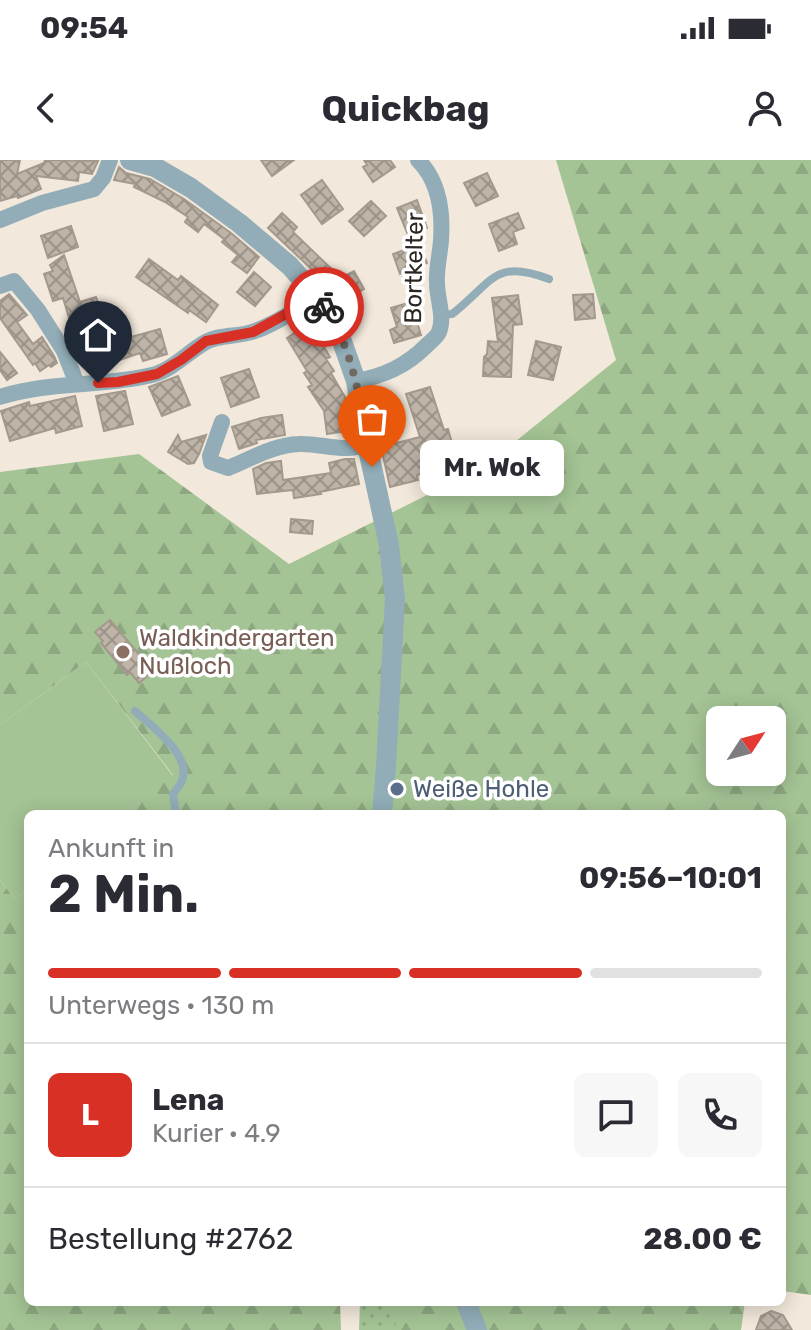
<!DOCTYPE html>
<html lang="de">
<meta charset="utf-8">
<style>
body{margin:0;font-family:Rubik,sans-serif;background:#f7f7f7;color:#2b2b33;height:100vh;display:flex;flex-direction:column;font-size:30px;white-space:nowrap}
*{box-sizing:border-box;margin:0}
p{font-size:26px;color:#7c7c81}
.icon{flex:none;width:44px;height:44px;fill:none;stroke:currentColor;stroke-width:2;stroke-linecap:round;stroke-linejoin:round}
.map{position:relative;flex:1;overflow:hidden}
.side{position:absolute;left:24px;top:650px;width:762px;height:496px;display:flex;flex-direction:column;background:#fff;border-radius:12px;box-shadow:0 4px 20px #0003}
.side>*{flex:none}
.needle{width:52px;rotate:54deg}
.controls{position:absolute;left:706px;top:546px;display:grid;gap:16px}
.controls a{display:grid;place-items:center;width:80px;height:80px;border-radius:12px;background:#fff;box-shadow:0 4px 20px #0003;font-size:40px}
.pin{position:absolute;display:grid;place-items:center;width:68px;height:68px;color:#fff;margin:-82px -34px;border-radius:50% 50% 50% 0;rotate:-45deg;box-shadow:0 0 8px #0007}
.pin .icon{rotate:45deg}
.courier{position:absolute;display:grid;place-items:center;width:80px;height:80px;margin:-40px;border:6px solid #d93025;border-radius:50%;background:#fff;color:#222;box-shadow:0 2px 10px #0007}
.bubble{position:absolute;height:56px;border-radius:12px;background:#fff;box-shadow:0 4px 20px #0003;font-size:26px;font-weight:700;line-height:56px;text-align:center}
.headline em{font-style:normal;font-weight:700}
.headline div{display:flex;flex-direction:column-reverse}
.headline{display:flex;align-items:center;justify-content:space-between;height:136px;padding:0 24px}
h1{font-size:52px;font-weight:700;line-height:60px}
.bar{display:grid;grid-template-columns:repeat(4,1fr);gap:12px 8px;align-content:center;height:96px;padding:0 24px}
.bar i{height:10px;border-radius:6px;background:#e1e1e2}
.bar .on{background:#d93025}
.bar p{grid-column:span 4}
.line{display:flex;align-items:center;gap:20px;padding:0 24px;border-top:2px solid #e1e1e2}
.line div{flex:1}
.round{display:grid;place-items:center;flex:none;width:84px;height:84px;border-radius:12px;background:#f7f7f7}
.status{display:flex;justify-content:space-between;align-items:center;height:56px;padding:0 40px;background:#fff;direction:ltr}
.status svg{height:22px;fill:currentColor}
header{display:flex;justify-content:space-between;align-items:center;height:104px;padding:0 24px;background:#fff;font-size:36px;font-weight:700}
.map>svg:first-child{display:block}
.green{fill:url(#green-dots)}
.forest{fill:url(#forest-firs);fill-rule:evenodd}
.pitch{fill:#a4c495}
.building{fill:url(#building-cross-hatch);stroke:#a3998d;stroke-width:2}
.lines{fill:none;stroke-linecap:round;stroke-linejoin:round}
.service{stroke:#92adb8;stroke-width:8}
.minor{stroke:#92adb8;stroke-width:16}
.tertiary{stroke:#92adb8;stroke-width:20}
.done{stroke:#706a63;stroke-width:8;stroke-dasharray:0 14.4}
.route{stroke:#d93025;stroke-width:10}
.education-dot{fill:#8d6e63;stroke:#fff;stroke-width:3}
.service-dot{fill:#5c6f8a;stroke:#fff;stroke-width:3}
.labels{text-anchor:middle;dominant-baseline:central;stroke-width:7;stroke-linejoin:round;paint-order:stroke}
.street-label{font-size:24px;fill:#2a2622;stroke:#fff}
.education-label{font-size:24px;fill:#785e54;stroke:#fff;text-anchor:start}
.service-label{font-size:24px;fill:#4e5e75;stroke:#fff;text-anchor:start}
</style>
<div class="status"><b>09:54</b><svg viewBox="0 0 49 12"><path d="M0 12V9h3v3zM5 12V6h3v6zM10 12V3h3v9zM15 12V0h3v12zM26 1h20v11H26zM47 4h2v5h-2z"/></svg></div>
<header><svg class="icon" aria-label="back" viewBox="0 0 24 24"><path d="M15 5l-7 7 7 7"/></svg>Quickbag<svg class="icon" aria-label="person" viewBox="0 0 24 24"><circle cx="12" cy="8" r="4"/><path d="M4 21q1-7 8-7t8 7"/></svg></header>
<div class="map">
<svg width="811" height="1170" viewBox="0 0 811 1170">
<defs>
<pattern id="green-dots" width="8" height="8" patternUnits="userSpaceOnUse" patternTransform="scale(2)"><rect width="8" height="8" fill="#a4c495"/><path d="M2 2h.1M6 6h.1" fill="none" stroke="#8da880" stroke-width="1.8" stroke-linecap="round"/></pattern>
<pattern id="forest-firs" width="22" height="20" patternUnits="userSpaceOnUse" patternTransform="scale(2)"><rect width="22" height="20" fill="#a4c495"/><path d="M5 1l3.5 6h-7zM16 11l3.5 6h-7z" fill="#8da880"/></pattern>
<pattern id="building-cross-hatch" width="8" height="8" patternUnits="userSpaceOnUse" patternTransform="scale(2)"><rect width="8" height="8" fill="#beb4a8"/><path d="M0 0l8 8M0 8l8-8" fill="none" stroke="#9b9288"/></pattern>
</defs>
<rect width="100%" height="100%" fill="#f2e8db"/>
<path class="green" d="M 360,1142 L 422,1142 L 431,1170 L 359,1170 Z"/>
<path class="forest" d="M 556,0 L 811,0 L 811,1135 L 782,1131 L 782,654 L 124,654 L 173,615 L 86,502 L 0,565 L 0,312 L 139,294 L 289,404 L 485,306 L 616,200 ZM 720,560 L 772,560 L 772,612 L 720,612 Z
M 0,720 L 15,739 L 28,729 L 28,1142 L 340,1142 L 341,1170 L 0,1170 Z
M 391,1142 L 745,1142 L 741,1170 L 397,1170 Z"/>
<path class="pitch" d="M 86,502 L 173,616 L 124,654 L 28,654 L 28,729 L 15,739 L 0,720 L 0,565 Z"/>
<path class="building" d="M 0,0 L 20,0 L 17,14 L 44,3 L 45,0 L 98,1 L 92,14 L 79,12 L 78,21 L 36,16 L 41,29 L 18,38 L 17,36 L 0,41 Z
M 261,0 L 294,0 L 272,16 Z
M 364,0 L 390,0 L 395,7 L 373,22 L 363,7 L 367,5 Z
M 119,7 L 126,13 L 150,19 L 184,39 L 231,73 L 259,97 L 247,113 L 232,102 L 238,95 L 222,82 L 224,79 L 204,64 L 198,72 L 185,62 L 188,57 L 165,42 L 134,27 L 135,24 L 114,20 Z
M 487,13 L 498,36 L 476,46 L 464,23 Z
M 322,20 L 343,49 L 322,64 L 301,35 Z
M 417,40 L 427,68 L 408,75 L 397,48 Z
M 371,41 L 386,56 L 364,76 L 349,61 Z
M 282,53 L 297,67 L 293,72 L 341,118 L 354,111 L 364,129 L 336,143 L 324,121 L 268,68 Z
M 518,53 L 524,68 L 513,72 L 517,84 L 499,91 L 489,64 Z
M 71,66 L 78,87 L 48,98 L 41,76 Z
M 420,84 L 427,103 L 400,114 L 393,94 Z
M 64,95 L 80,142 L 96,137 L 107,171 L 116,168 L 120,180 L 160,169 L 167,194 L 143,201 L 140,193 L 99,207 L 86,172 L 74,175 L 63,138 L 53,141 L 44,114 L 53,111 L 50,105 Z
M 149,99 L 178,120 L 181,116 L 218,145 L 206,162 L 189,150 L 188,153 L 136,117 Z
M 254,112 L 271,127 L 255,146 L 237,132 Z
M 9,134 L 27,155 L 17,162 L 33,184 L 42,177 L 54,196 L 57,203 L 51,207 L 49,205 L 40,211 L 35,203 L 33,205 L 0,158 L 0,141 Z
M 593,134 L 595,158 L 575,160 L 573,135 Z
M 518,135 L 522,164 L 513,165 L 511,217 L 483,216 L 484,197 L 487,194 L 488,181 L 498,182 L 492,138 Z
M 411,142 L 421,175 L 394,183 L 390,170 L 397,167 L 391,148 Z
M 311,162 L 326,186 L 324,187 L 330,197 L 326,199 L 334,211 L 331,213 L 345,237 L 347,247 L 344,248 L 347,271 L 327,274 L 324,251 L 308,227 L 312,225 L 304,213 L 307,211 L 287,178 Z
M 536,181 L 561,187 L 553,220 L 528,215 Z
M 0,192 L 17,213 L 7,220 L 0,210 Z
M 249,209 L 259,237 L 231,247 L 221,218 Z
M 178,216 L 190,245 L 162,256 L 149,227 Z
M 430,227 L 444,270 L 448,269 L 458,304 L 417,315 L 418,320 L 390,327 L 381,287 L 420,277 L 406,234 Z
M 125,231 L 133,264 L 104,271 L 96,236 Z
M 75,236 L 82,266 L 56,273 L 55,268 L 10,281 L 1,251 L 29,242 L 30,246 Z
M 282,255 L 285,275 L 256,280 L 257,283 L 239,289 L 232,267 L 261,258 Z
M 178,275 L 181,282 L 206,275 L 199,294 L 194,303 L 188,304 L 168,292 Z
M 345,299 L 354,299 L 359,324 L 320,332 L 321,334 L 294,338 L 293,330 L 257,334 L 253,309 L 266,303 L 281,301 L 283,320 L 331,313 L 329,303 Z
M 291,359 L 313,361 L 312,374 L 290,372 Z
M 110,460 L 153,511 L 139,523 L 130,512 L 127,515 L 101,483 L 103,481 L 95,472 Z
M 771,1151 L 783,1155 L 792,1170 L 756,1170 L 761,1156 Z"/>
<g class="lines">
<path class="service" d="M 441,155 L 452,154 L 456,151 C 494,120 495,99 549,119
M 135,551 C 152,567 195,597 181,623 C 179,627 176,630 173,634 L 176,654"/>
<path class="minor" d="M 0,60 L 42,43 L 94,29 L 103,18 L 110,0
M 0,126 L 14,121 L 38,150 L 64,191 L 77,224
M 356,221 C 384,216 406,206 426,186 C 430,182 437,177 439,172 C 445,157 437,139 437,123 C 436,109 440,95 441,80 C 443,52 439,21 418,0
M 0,237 C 49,221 102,227 152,215 C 172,210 187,193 204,183 C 218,174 237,177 252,172 C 274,165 297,149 317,137
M 222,262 L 210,296 L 211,302 L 228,308 C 251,299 273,285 299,284 C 315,283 333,289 349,288 C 355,288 361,286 367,285"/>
<path class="tertiary" d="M 130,0 L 155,7 L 191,28 L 239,63 L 290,106 L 317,137 L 338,170 L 356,221 L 367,285 L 389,385 L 395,439 L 386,606 L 382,654
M 466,1142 L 477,1170"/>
</g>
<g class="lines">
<path class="done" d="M 324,147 C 357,193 361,254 372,307"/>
<path class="route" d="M 98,223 L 118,222 L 157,214 L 181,200 L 206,181 L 253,172 L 317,137 L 324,147"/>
</g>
<circle class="education-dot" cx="123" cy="492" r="8"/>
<circle class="service-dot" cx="397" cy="629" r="8"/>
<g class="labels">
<g class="street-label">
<text transform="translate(414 108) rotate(-89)">Bortkelter</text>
</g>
<g class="education-label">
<text x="139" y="478">Waldkindergarten<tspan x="139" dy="28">Nußloch</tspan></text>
</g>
<g class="service-label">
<text x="413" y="629">Weiße Hohle</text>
</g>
</g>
</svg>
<div class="controls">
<a><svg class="needle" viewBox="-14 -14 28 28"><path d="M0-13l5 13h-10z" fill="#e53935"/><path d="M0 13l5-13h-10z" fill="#7c7c81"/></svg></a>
</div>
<div class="pin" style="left:372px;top:307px;background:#ea580c"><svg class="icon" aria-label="bag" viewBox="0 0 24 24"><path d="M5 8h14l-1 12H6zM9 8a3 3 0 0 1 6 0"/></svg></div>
<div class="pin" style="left:98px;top:223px;background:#1f2937"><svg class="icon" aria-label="home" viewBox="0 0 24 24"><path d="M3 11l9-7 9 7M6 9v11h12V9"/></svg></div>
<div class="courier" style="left:324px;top:147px"><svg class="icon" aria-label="bike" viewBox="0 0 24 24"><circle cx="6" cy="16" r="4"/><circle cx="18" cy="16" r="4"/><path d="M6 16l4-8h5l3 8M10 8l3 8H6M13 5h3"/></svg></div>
<div class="bubble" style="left:420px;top:280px;width:144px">Mr. Wok</div>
<section class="side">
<div class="headline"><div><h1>2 Min.</h1><p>Ankunft in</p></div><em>09:56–10:01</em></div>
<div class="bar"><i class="on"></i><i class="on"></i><i class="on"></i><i></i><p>Unterwegs · 130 m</p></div>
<div class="line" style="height:144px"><b class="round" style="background:#d93025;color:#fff">L</b><div><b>Lena</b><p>Kurier · 4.9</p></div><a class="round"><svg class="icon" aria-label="chat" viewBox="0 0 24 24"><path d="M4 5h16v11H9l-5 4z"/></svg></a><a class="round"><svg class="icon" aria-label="phone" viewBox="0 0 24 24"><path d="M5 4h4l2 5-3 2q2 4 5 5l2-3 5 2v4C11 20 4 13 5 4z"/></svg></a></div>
<div class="line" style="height:104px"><div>Bestellung #2762</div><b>28.00 €</b></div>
</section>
</div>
